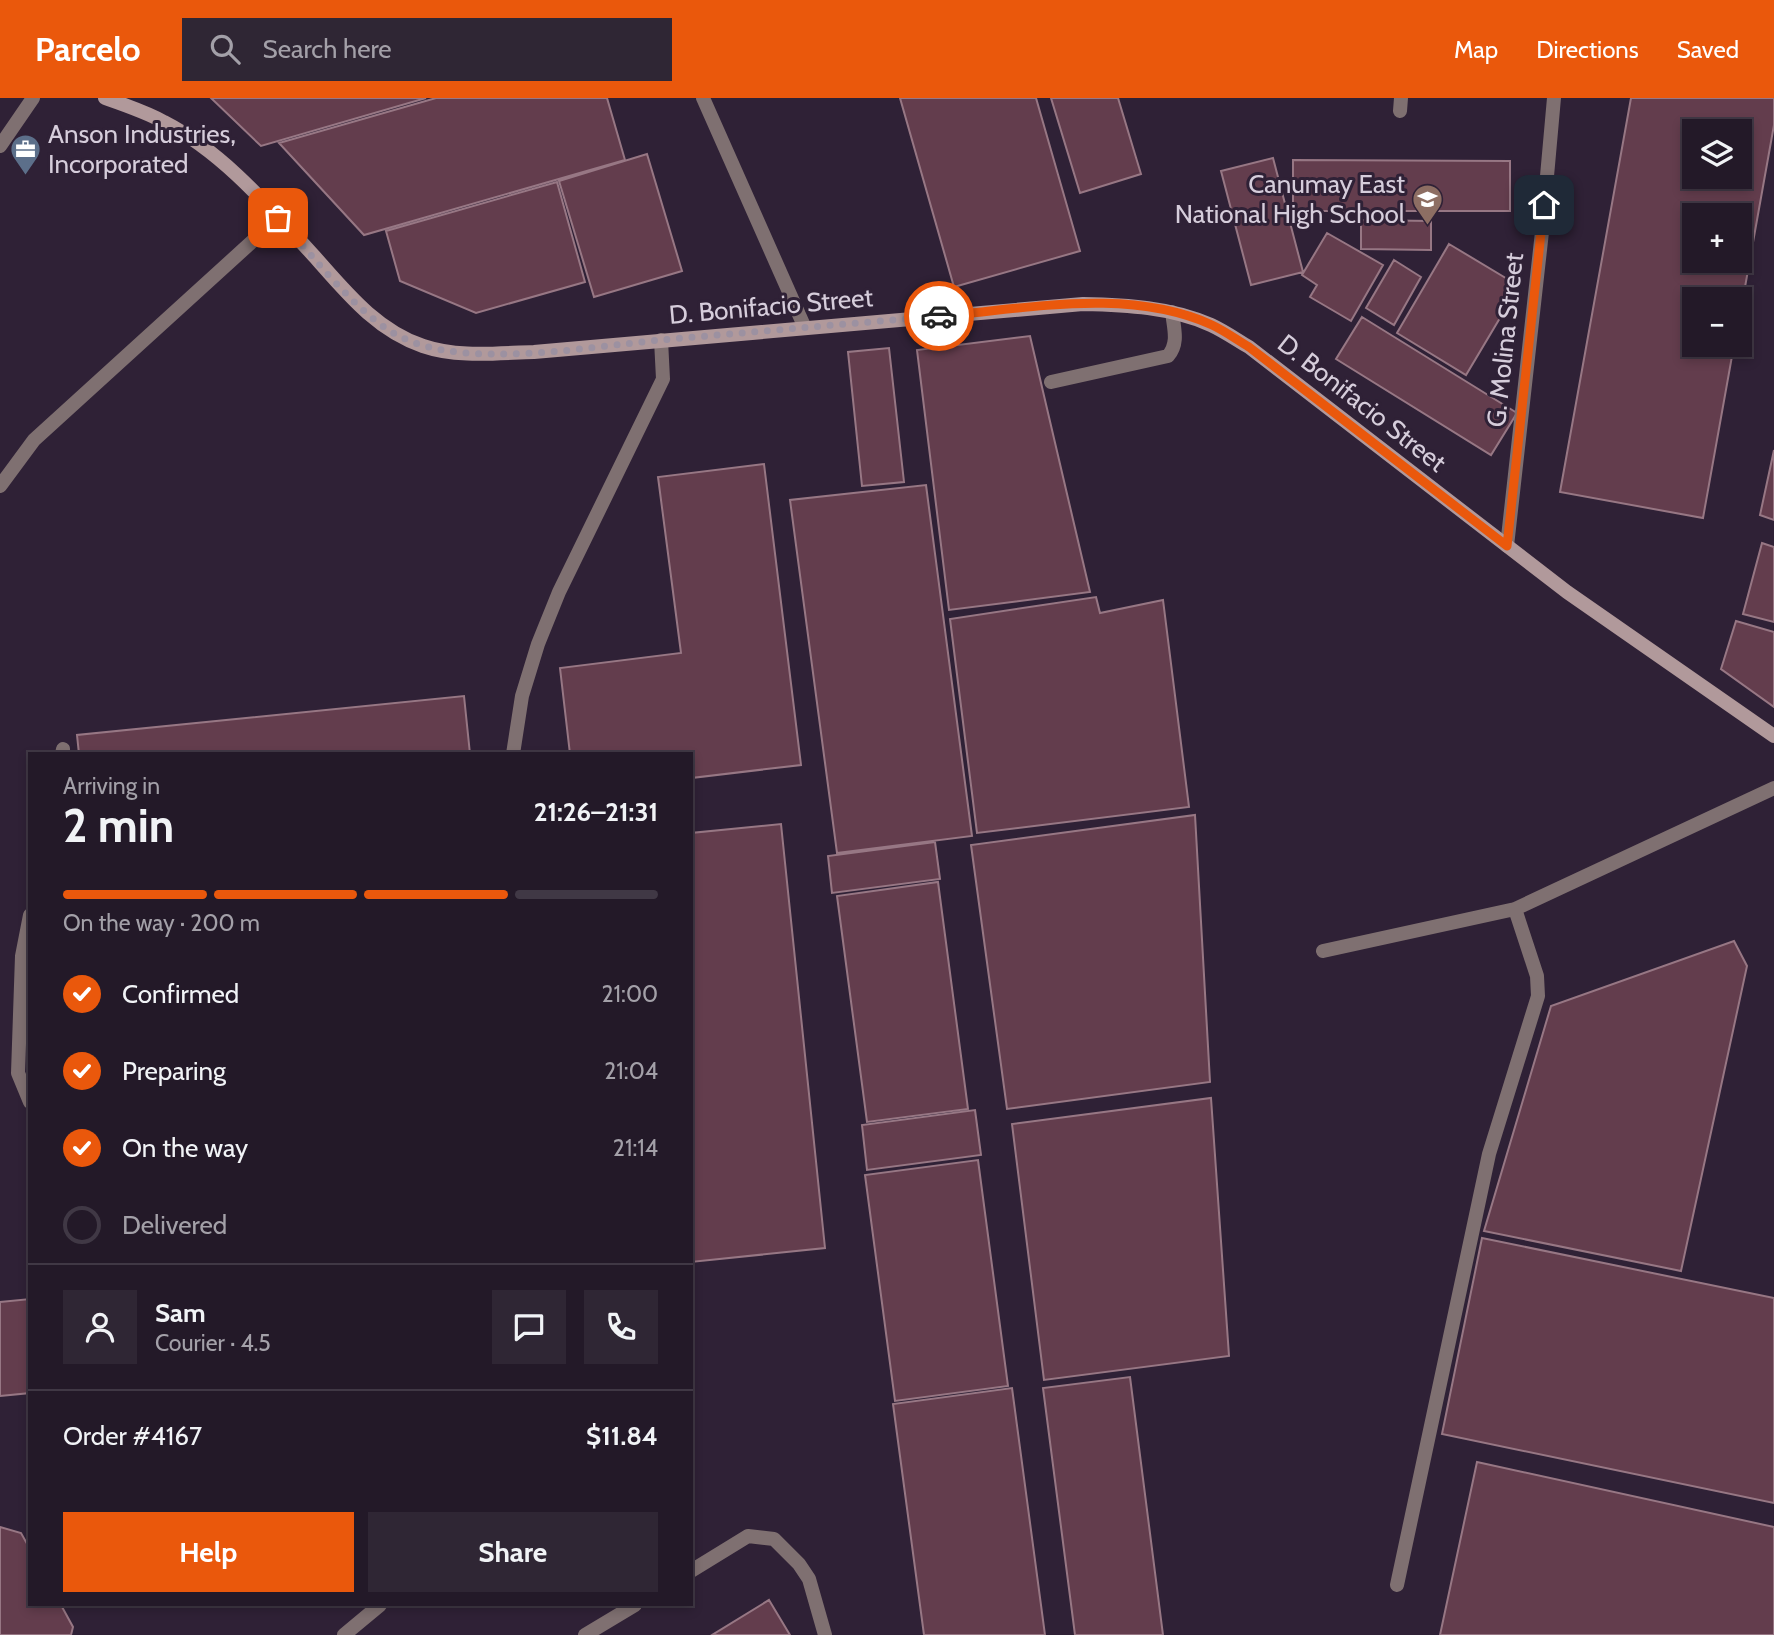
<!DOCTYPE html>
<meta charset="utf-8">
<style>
body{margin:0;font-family:Cabin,sans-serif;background:#2f2634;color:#f1f3f6;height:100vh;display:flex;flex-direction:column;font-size:26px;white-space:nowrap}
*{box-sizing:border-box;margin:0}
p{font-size:23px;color:#a3a0a8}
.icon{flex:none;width:38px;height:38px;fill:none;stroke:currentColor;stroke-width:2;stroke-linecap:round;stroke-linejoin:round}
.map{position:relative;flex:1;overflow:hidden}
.details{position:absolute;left:28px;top:654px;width:665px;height:854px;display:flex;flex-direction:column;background:#231928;border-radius:0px;box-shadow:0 4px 10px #0003,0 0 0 2px #403845}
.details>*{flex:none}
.controls{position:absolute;left:1682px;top:21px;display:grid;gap:14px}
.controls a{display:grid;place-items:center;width:70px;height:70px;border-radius:0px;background:#231928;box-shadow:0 4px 10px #0003,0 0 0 2px #403845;font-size:35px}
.pin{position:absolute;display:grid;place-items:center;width:60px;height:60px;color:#fff;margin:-30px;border-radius:14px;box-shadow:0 4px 10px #0006}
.courier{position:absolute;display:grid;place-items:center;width:70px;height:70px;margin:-35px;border:5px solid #ea580c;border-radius:50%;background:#fff;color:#222;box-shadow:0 2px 9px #0007}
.headline em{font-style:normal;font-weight:700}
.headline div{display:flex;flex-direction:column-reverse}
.headline{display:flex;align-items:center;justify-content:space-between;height:119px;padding:0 35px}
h1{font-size:46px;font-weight:700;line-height:52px}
.bar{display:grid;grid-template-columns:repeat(4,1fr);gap:10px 7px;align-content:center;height:84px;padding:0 35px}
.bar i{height:9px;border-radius:5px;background:#403845}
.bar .on{background:#ea580c}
.bar p{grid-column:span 4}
.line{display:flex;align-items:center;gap:18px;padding:0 35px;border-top:2px solid #403845}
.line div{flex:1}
.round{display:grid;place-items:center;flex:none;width:74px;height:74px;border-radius:0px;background:#2f2634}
ol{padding:0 35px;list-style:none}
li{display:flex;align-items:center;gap:21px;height:77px}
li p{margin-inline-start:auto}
li .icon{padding:7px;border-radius:50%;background:#ea580c;color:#fff;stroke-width:4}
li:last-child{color:#a3a0a8}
li i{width:38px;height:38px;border:4px solid #403845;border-radius:50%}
.primary-button{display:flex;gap:14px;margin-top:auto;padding:14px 35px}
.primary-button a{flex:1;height:80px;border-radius:0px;background:#ea580c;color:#fff;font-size:28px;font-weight:700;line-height:80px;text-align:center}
.primary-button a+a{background:#2f2634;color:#f1f3f6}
header{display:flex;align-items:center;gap:42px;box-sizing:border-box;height:98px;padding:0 35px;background:#ea580c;color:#fff}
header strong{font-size:33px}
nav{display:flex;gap:38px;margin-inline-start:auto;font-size:24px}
.search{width:490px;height:63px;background:#2f2634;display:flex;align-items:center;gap:18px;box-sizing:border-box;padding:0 24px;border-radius:0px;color:#a3a0a8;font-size:26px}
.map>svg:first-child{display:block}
.building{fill:#633d4d;stroke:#977784;stroke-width:2;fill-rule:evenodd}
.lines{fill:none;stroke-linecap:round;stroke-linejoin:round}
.lane{stroke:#7f7071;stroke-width:14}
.street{stroke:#7f7071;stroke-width:14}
.secondary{stroke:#b1999b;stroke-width:14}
.done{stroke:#9c91a1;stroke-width:7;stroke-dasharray:0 12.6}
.route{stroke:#ea580c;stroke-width:9}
.labels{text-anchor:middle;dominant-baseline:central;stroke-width:6;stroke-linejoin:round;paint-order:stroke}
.poi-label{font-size:26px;fill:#d6cddb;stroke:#2f2136;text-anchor:start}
.street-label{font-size:26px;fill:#d6cddb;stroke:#2f2136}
</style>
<header>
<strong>Parcelo</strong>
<div class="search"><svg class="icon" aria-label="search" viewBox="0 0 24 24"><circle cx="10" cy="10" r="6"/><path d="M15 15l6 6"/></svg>Search here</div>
<nav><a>Map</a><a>Directions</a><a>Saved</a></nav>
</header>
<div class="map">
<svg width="1774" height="1537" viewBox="0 0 1774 1537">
<rect width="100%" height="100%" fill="#2f2136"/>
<path class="building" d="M 211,0 L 426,0 L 261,48 Z
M 436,0 L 607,0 L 625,62 L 364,137 L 279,45 Z
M 900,0 L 1036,0 L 1080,153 L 954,189 Z
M 1051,0 L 1118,0 L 1141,76 L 1080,95 Z
M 1631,0 L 1774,0 L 1774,27 L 1740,217 L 1740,201 L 1694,201 L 1694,247 L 1734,247 L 1703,420 L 1560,394 ZM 1694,33 L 1740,33 L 1740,79 L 1694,79 ZM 1694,117 L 1740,117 L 1740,163 L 1694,163 Z
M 647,56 L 682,173 L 594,199 L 559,83 Z
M 1273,60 L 1303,174 L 1251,187 L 1221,73 Z
M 1293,62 L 1510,63 L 1510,113 L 1293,113 Z
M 557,84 L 585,184 L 476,215 L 400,183 L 386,133 Z
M 1361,122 L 1431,123 L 1431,152 L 1361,151 Z
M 1327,135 L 1383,167 L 1351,223 L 1310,199 L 1317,187 L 1302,177 Z
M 1449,146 L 1519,188 L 1466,277 L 1397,235 Z
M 1394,162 L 1421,179 L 1394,227 L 1366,210 Z
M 1362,219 L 1517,315 L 1491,357 L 1336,261 Z
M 1030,238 L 1090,494 L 949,512 L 917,252 Z
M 889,250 L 904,384 L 862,388 L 848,254 Z
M 1774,352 L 1774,422 L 1760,417 Z
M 764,366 L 801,667 L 691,680 L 691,656 L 570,656 L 560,570 L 681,555 L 658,379 Z
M 926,387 L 972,738 L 837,755 L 790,402 Z
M 1762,445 L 1774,449 L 1774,524 L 1743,516 Z
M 1096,499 L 1100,515 L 1163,502 L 1189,709 L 977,735 L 950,521 Z
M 1736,523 L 1774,534 L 1774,609 L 1721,571 Z
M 464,598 L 470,656 L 79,656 L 77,637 Z
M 1195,717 L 1210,984 L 1007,1011 L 971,747 Z
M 781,726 L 825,1150 L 691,1164 L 691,735 Z
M 935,744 L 940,781 L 832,795 L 828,758 Z
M 938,784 L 968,1011 L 867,1024 L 837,798 Z
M 1734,843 L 1747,868 L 1681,1173 L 1484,1133 L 1551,908 Z
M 1211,1000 L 1229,1258 L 1044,1282 L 1012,1026 Z
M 975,1012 L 981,1057 L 867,1072 L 862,1027 Z
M 978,1062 L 1008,1288 L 895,1303 L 865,1077 Z
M 1482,1140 L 1774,1200 L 1774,1405 L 1442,1336 Z
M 30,1201 L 30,1295 L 0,1298 L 0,1204 Z
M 1130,1279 L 1163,1537 L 1075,1537 L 1043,1290 Z
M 1012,1290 L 1045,1537 L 924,1537 L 893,1306 Z
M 1477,1364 L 1774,1429 L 1774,1537 L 1440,1537 Z
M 0,1429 L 21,1435 L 30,1451 L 30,1507 L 61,1507 L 73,1529 L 71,1537 L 0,1537 Z
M 769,1502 L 790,1537 L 712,1537 Z"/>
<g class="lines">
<path class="lane" d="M 703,0 L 805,230
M 1400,13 L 1401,0
M 0,48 L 33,0
M 1051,284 L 1168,258 C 1179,245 1174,231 1172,214
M 0,388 L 34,342 L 278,120
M 62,656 L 63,651
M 513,656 L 522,598 L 538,546 L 559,494 L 663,281 L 661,242
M 30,817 L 22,858 L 18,975 L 30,1004
M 691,1473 L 748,1438 L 774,1441 L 799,1466 L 809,1481 L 825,1537
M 344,1537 L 380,1507
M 585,1537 L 635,1507"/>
<path class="street" d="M 1507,448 L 1542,134 L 1554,0
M 1323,853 L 1515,811 L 1774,690
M 1397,1487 L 1489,1056 L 1538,898 L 1537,878 L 1515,811"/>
<path class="secondary" d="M 105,0 C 125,7 146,14 164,24 C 224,55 270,110 314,158 C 346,194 376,232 423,248 C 458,260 497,255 534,254 L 1083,206 C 1126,207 1171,209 1211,227 C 1224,233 1237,242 1249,249 L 1567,494 L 1774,638"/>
</g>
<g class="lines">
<path class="done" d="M 278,120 C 312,156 359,220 403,240 C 468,271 588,249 660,242 C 753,234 846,226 939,218"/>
<path class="route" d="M 939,218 C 1027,211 1128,189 1212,227 C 1225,233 1237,242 1249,249 L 1507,448 L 1544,107"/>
</g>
<defs>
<symbol id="office-pin" viewBox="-11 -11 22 30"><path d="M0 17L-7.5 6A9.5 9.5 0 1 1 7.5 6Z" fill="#5c6f8a" stroke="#2f2136"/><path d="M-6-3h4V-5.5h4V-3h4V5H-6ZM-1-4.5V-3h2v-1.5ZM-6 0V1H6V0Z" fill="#fff"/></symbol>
<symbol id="school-pin" viewBox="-11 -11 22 30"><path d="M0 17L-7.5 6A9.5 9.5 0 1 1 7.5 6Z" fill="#8d6e63" stroke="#2f2136"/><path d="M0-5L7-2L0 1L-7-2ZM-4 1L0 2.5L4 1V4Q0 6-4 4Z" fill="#fff"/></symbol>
</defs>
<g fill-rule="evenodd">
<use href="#office-pin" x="8" y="34" width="35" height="47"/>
<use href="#school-pin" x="1410" y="84" width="35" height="47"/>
</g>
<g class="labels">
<g class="poi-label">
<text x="48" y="36">Anson Industries,<tspan x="48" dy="30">Incorporated</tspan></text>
<text x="1405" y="86" text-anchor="end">Canumay East<tspan x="1405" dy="30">National High School</tspan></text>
</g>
<g class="street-label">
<text transform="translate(771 208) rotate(-5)">D. Bonifacio Street</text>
<text transform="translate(1505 242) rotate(-84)">G. Molina Street</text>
<text transform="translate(1362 305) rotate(38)">D. Bonifacio Street</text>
</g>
</g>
</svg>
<div class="controls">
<a><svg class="icon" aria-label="layers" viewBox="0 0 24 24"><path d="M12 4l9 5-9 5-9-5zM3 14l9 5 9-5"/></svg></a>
<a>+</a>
<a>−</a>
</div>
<div class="pin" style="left:278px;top:120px;background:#ea580c"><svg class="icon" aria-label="bag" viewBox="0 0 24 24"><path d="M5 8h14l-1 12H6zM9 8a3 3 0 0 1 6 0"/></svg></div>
<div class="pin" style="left:1544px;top:107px;background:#1f2937"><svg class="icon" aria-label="home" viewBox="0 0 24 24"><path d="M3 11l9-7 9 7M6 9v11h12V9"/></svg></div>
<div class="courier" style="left:939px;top:218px"><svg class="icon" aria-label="car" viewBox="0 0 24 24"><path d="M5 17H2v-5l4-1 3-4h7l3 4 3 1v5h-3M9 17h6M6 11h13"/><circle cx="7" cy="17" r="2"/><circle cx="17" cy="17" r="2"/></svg></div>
<section class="details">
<div class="headline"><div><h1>2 min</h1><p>Arriving in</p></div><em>21:26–21:31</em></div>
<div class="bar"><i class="on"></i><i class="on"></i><i class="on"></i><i></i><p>On the way · 200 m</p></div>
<ol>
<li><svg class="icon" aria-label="check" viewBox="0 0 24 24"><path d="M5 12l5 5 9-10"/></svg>Confirmed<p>21:00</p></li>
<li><svg class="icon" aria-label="check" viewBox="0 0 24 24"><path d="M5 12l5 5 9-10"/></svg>Preparing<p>21:04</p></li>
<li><svg class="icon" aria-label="check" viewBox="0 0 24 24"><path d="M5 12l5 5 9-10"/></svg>On the way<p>21:14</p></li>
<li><i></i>Delivered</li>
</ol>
<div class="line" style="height:126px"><a class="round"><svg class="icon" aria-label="person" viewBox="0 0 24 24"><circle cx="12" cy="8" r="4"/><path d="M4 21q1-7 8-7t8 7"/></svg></a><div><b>Sam</b><p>Courier · 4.5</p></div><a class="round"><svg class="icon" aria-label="chat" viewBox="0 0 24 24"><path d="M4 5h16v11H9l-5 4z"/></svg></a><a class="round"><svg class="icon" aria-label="phone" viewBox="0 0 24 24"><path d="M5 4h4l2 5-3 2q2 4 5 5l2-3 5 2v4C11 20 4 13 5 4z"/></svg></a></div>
<div class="line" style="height:91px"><div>Order #4167</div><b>$11.84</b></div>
<div class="primary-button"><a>Help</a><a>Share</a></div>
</section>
</div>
